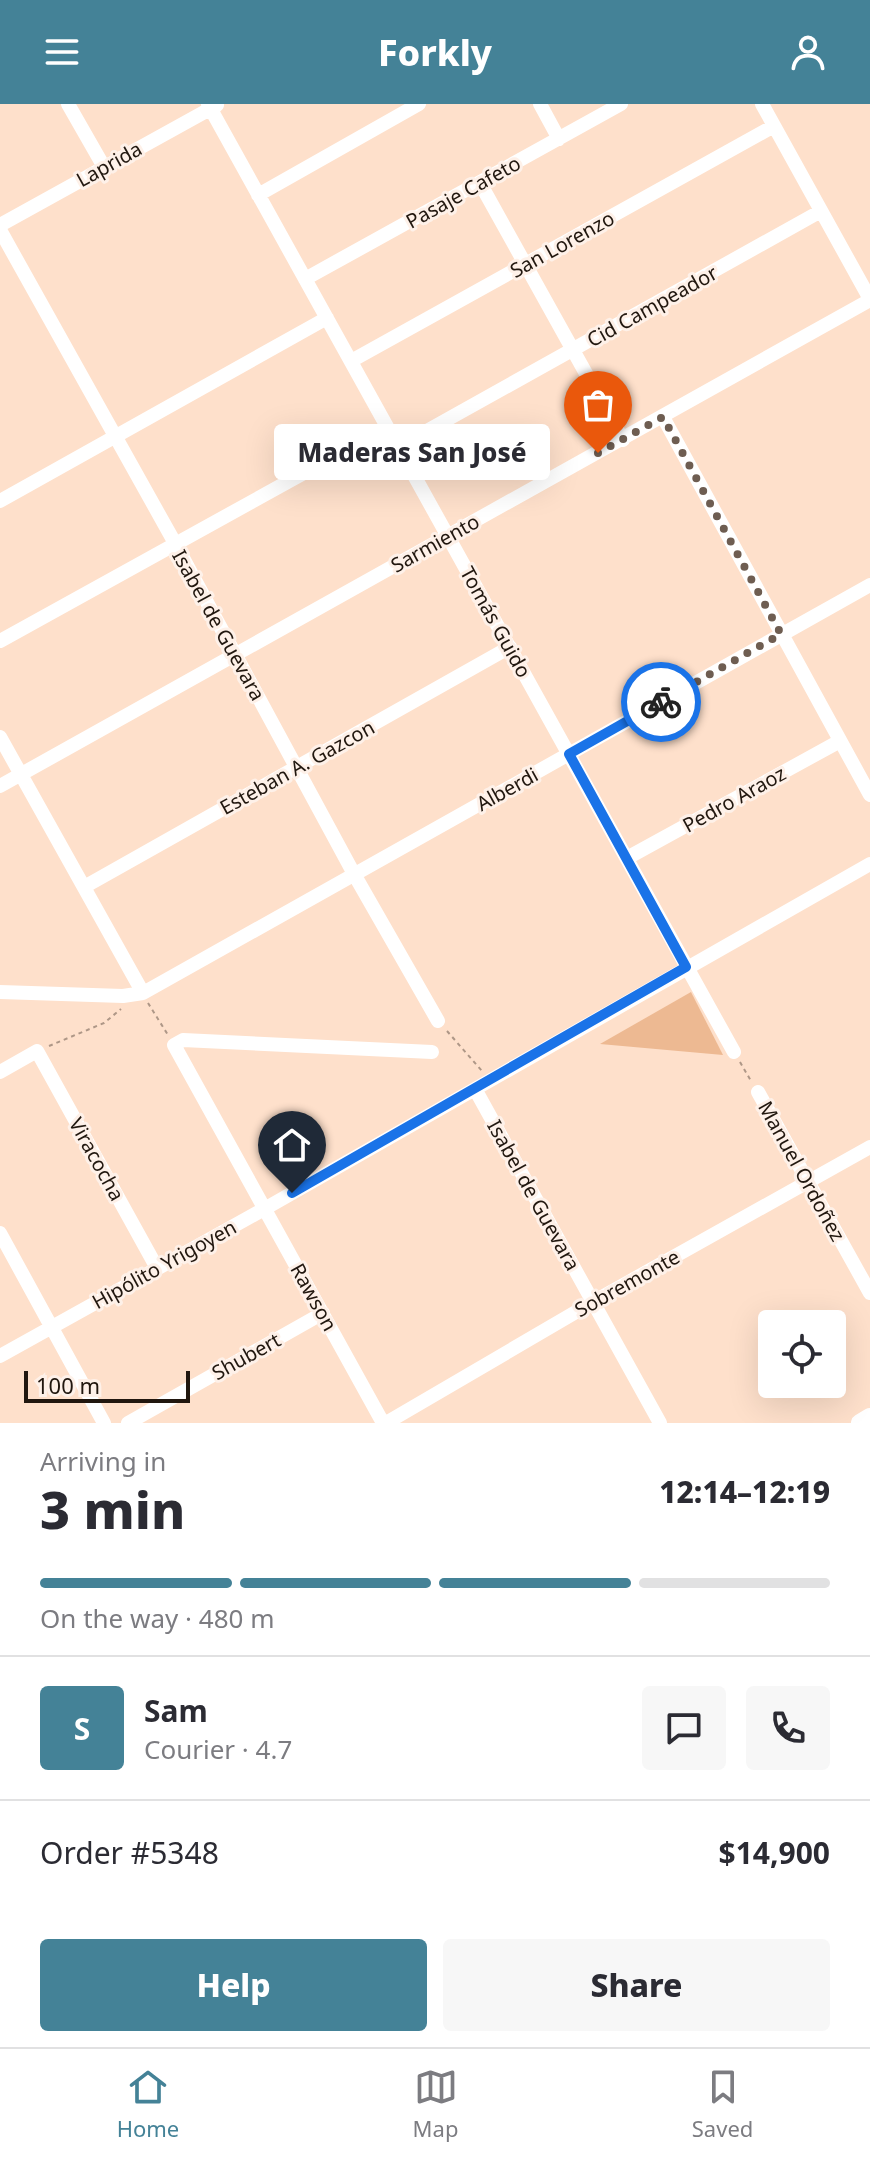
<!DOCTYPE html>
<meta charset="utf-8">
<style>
body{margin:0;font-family:"Noto Sans",sans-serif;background:#f7f7f7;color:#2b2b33;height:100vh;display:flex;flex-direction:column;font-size:30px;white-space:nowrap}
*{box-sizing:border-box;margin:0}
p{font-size:26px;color:#7c7c81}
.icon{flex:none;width:44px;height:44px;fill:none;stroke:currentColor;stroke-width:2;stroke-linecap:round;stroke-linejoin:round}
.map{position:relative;height:1319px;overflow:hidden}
.side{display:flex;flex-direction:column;background:#fff;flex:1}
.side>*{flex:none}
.buttons{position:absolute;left:758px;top:1206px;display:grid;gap:16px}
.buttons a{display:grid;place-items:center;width:88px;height:88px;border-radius:8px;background:#fff;box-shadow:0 8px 32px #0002;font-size:40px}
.scale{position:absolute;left:24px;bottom:20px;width:166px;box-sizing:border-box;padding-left:8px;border:4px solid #21170f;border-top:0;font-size:22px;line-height:28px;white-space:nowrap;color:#21170f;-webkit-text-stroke:6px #fef1e9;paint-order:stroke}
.pin{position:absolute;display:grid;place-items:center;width:68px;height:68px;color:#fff;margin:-82px -34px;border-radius:50% 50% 50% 0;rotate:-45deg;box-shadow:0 0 8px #0007}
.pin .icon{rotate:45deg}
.courier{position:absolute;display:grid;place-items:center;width:80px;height:80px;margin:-40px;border:6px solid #1a73e8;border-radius:50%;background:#fff;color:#222;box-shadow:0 2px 10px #0007}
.bubble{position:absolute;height:56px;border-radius:8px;background:#fff;box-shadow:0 8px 32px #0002;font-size:26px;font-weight:800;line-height:56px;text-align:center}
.summary em{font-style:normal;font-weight:800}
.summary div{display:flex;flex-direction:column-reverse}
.summary{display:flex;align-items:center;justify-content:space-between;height:136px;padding:0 40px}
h1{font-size:52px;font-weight:800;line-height:60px}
.bar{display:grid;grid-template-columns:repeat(4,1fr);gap:12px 8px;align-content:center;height:96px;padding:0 40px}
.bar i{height:10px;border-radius:6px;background:#e1e1e2}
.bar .on{background:#448297}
.bar p{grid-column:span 4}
.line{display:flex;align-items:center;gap:20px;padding:0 40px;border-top:2px solid #e1e1e2}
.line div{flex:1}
.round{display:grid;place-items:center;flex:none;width:84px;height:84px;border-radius:8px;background:#f7f7f7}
.action{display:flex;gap:16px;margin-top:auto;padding:16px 40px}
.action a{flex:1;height:92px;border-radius:8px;background:#448297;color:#fff;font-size:32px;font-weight:800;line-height:92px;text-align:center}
.action a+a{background:#f7f7f7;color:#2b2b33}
header{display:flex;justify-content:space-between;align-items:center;height:104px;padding:0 40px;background:#448297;color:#fff;font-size:36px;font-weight:800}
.dock{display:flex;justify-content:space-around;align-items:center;height:112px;border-top:2px solid #e1e1e2;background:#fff;font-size:22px;color:#7c7c81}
.dock a{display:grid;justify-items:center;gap:4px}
.dock .on{color:#448297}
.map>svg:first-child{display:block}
.green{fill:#edb992}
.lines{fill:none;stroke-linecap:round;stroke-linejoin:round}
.path{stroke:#ae9787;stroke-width:2;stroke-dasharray:4 4;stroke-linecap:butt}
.minor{stroke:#fff;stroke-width:14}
.major{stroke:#fff;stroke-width:18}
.done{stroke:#6e5d51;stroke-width:8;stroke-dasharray:0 14.4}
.route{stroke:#1a73e8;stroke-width:10}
.labels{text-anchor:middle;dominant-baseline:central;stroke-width:6;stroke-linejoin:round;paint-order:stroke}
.street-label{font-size:20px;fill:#21170f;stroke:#fef1e9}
</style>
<header><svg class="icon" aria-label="menu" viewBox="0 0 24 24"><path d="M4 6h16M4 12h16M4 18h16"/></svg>Forkly<svg class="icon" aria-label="person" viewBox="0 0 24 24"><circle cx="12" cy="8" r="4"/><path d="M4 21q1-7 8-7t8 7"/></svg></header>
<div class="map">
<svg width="870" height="1319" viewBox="0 0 870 1319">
<rect width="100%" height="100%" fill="#fee0cb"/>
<path class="green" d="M 691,888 L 723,951 L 600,940 Z"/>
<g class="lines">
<path class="path" d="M 148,899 L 168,931
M 447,927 L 482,967
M 49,942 L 104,919 L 121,905
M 740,958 L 751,977"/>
<path class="minor" d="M 68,0 L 104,63
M 208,0 L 734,948
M 540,0 L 559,35
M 762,0 L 870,195
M 480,79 L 623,336
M 258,91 L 419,0
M 0,121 L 217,1
M 0,126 L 176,441 L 354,770 L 438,917
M 305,175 L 621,0
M 351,257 L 774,22
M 663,313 L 870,691
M 398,343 L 821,107
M 0,397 L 327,214
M 0,537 L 387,323
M 0,633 L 143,889
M 0,682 L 870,196
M 627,754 L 840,637
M 84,783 L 510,543
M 0,888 L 123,892 L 143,889 L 870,481
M 0,968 L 37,947 L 157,1164
M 475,985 L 660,1319
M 758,988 L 870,1189
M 0,1129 L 104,1319
M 0,1252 L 266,1104 L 870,760
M 128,1319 L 323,1209
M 383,1319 L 174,941 L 183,936 L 432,948
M 386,1319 L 593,1198 L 870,1043"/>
<path class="major" d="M 860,1319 L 870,1313"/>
</g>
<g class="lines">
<path class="done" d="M 598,349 L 663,313 L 781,530 L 661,598"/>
<path class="route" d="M 292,1089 L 686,863 L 569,650 L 661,598"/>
</g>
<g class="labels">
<g class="street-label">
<text transform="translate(109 60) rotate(-29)">Laprida</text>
<text transform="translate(463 88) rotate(-29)">Pasaje Cafeto</text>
<text transform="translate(562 140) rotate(-29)">San Lorenzo</text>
<text transform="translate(652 202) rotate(-29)">Cid Campeador</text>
<text transform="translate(435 439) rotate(-29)">Sarmiento</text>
<text transform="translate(496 518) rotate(61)">Tomás Guido</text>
<text transform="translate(219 521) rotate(61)">Isabel de Guevara</text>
<text transform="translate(297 663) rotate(-29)">Esteban A. Gazcon</text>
<text transform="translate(507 685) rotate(-29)">Alberdi</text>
<text transform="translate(734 695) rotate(-29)">Pedro Araoz</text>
<text transform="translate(97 1055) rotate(61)">Viracocha</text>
<text transform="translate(802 1067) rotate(61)">Manuel Ordoñez</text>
<text transform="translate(534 1091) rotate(61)">Isabel de Guevara</text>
<text transform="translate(164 1160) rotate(-29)">Hipólito Yrigoyen</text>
<text transform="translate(627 1179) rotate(-29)">Sobremonte</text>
<text transform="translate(314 1193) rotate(61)">Rawson</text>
<text transform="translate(246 1252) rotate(-29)">Shubert</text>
</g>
</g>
</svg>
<div class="buttons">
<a><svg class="icon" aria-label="locate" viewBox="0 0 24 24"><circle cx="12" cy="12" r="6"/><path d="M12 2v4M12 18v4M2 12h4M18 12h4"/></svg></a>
</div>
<div class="scale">100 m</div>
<div class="pin" style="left:598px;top:349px;background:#ea580c"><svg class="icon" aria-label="bag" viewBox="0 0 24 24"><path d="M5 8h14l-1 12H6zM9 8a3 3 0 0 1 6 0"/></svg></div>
<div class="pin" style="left:292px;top:1089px;background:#1f2937"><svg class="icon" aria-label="home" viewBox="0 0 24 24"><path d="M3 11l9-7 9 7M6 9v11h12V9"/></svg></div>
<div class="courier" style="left:661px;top:598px"><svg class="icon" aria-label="bike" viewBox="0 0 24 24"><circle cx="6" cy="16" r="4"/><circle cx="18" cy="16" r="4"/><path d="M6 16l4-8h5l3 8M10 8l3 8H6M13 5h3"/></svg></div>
<div class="bubble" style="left:274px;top:320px;width:276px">Maderas San José</div>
</div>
<section class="side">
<div class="summary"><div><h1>3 min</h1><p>Arriving in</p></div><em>12:14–12:19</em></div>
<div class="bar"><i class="on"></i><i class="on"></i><i class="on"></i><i></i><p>On the way · 480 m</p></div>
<div class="line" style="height:144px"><b class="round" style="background:#448297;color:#fff">S</b><div><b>Sam</b><p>Courier · 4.7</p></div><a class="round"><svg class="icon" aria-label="chat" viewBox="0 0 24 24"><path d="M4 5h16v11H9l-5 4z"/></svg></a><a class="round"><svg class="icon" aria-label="phone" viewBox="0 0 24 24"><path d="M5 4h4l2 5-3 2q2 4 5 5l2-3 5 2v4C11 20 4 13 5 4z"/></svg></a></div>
<div class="line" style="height:104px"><div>Order #5348</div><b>$14,900</b></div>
<div class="action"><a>Help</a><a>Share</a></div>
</section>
<nav class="dock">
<a class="on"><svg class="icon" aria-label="home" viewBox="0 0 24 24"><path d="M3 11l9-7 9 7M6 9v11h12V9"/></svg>Home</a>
<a><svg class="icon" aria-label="map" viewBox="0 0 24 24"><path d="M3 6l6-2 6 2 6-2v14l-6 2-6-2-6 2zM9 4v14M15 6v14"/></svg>Map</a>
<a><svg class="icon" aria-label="saved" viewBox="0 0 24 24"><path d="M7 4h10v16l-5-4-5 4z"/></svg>Saved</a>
</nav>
